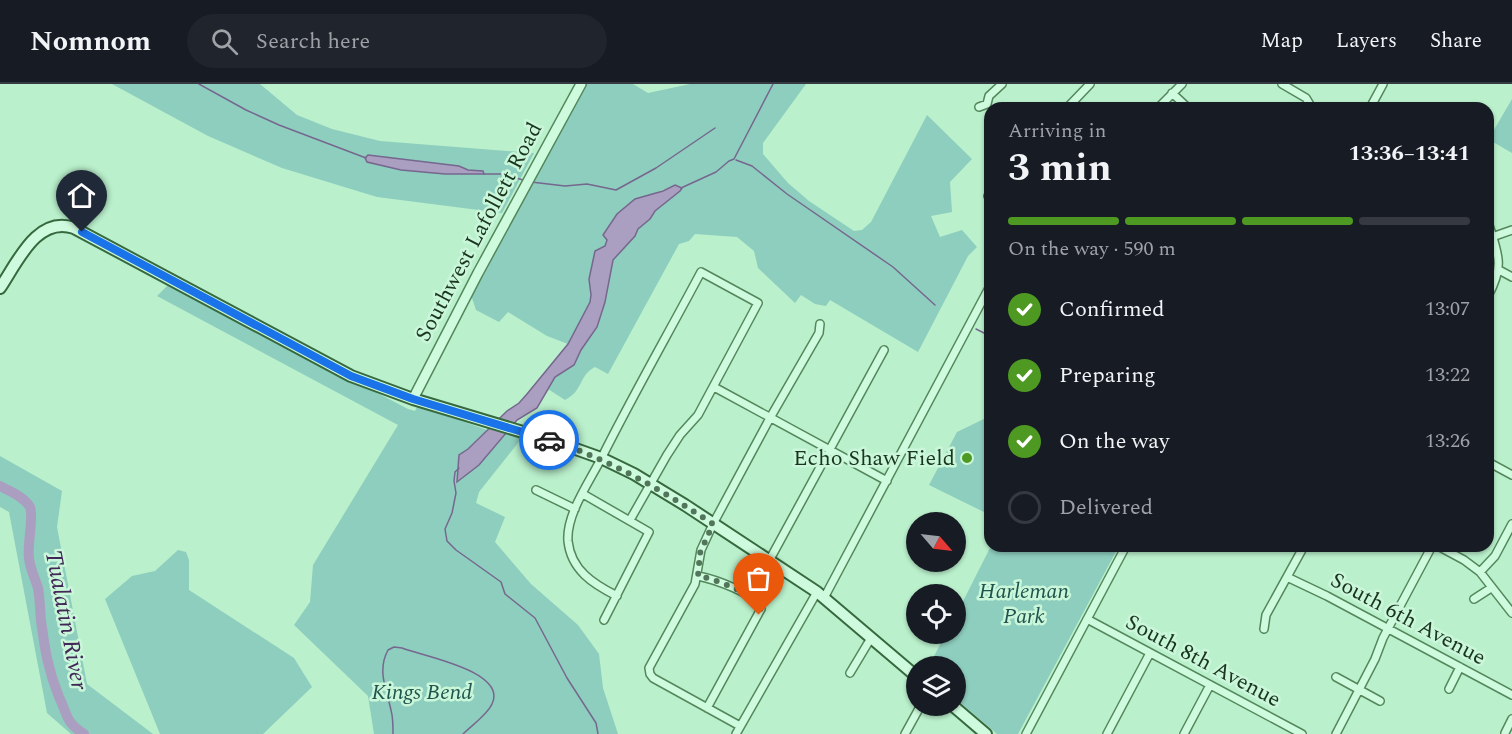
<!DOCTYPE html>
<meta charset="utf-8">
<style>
body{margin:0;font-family:Spectral,serif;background:#20242c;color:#f1f3f6;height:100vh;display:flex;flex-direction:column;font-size:22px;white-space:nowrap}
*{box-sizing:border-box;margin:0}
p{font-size:20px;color:#9ea1a6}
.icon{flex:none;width:33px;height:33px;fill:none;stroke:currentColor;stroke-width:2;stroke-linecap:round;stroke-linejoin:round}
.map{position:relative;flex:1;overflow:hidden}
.panel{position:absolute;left:984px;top:18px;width:510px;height:450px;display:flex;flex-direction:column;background:#171b24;border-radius:18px;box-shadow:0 2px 4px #0004}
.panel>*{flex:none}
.needle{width:39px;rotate:118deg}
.buttons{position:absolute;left:906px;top:428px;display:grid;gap:12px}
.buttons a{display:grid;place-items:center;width:60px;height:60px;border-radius:50%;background:#171b24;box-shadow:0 2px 4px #0004;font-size:30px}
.pin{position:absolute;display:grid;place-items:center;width:51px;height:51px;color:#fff;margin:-62px -26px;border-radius:50% 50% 50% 0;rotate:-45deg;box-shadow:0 0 6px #0007}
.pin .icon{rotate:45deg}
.courier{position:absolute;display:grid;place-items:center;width:60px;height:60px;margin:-30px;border:4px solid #1a73e8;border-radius:50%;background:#fff;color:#222;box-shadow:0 2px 8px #0007}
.overview em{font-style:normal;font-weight:700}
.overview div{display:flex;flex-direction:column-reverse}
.overview{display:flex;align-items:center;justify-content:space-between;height:102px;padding:0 24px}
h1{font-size:39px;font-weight:700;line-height:45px}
.bar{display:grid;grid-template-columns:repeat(4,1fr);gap:9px 6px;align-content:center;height:72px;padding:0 24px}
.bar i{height:8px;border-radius:4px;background:#363941}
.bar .current{background:#4e9921}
.bar p{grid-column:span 4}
ol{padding:0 24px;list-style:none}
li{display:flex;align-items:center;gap:18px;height:66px}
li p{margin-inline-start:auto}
li .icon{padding:6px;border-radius:50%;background:#4e9921;color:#fff;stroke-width:4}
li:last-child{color:#9ea1a6}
li i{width:33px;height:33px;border:3px solid #363941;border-radius:50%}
header{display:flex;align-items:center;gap:36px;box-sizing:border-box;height:84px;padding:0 30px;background:#171b24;border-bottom:2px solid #363941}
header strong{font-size:28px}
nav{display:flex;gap:33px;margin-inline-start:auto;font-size:21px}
.search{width:420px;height:54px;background:#20242c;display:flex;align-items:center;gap:15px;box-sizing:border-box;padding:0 21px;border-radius:33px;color:#9ea1a6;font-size:22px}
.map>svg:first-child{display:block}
.green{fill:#8ecebe}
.water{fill:#aa9fc0;stroke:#76678e;stroke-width:1.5}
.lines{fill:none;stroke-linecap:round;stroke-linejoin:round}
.stream{stroke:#76678e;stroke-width:1.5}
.river{stroke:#aa9fc0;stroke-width:10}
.minor-casing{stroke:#54875c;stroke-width:10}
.tertiary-casing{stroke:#54875c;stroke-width:12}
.secondary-casing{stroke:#37693e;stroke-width:14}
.minor{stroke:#cefbdd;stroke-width:7}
.tertiary{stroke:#cefbdd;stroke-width:9}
.secondary{stroke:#cefbdd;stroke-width:10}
.done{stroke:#52765a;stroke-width:6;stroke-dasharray:0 10.8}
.route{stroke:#1a73e8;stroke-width:8}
.poi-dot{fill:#4e9921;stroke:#caf7da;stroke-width:2}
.labels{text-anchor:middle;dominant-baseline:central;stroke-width:5;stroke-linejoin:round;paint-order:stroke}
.street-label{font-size:22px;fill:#1a351d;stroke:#caf7da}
.poi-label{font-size:22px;fill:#1a351d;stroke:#caf7da;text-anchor:end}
.park-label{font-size:22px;font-style:italic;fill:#1f534d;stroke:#caf7da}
.water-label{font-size:24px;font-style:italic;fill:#422856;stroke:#caf7da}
</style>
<header>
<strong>Nomnom</strong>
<div class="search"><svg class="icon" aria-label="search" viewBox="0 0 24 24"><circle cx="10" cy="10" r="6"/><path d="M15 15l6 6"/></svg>Search here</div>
<nav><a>Map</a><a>Layers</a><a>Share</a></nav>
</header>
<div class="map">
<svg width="1512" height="650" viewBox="0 0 1512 650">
<rect width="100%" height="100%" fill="#baf0cc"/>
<path class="green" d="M 112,0 L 260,0 L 297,31 L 332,45 L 380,57 L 534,69 L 502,129 L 377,113 L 282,84 L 208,52 Z
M 587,0 L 633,0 L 648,9 L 690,0 L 806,0 L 763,59 L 763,70 L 788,99 L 809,117 L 854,147 L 862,146 L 871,138 L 927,31 L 972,75 L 950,98 L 952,128 L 931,132 L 940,153 L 962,146 L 977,163 L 968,172 L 918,268 L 830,216 L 826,222 L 815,220 L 801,211 L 795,219 L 758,184 L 754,167 L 737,153 L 695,150 L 689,157 L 679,160 L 608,290 L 595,283 C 578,292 584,306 565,316 L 548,305 L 555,293 L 574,281 L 581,266 L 597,243 L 605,218 L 613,176 L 635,152 L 638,145 L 650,135 L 655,127 L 678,109 L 675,101 L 650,111 L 617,131 L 603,151 L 607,156 L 605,162 L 595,167 L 589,195 L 591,211 L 590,218 L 568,260 L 547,252 L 508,228 L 499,238 L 476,226 L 471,211 Z
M 1512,15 L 1512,69 L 1493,58 L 1491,51 Z
M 169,200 L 408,325 L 415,327 L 418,321 L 487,346 L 468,365 L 459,371 L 458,398 L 479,381 L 504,350 L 508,349 L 522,354 L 479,408 L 476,419 L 505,433 L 495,458 L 531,500 L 578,541 L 599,570 L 603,604 L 618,650 L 374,650 L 368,612 L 294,541 L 310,518 L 313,481 L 398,341 L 157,212 Z
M 990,332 L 990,431 L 929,401 L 957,348 Z
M 0,372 L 62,407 L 57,443 L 87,600 L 153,650 L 71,650 L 47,629 L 9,428 L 0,423 Z
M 991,462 L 1119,462 L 1018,650 L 997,650 L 956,615 L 956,582 L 929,582 L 946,549 L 956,549 L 956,531 Z
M 178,466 L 186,468 L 189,476 L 189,506 L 294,574 L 312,603 L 263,650 L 160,650 L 105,515 L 132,492 L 155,487 Z"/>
<path class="water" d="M 368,71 L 459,82 L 468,86 L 483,87 L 484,90 L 445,90 L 401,86 L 367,78 L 365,74 Z
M 675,101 L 682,104 L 680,107 L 655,127 L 650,135 L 638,145 L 635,152 L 613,176 L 605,218 L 597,243 L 581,266 L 574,281 L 555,293 L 537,324 L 517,336 L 479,381 L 457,398 L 459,371 L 468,365 L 507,327 L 519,319 L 527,310 L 568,260 L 590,218 L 591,211 L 589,195 L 595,167 L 605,162 L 607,156 L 603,151 L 617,130 L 635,115 L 663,107 Z"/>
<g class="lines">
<path class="stream" d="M 199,0 L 246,26 L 279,41 L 366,74
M 736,76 L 752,82 L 787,110 L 893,183 L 935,221
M 484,90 L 503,90 L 523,96
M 531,98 L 565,102 L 587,100 L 616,106 L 656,84 L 715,44
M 681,104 L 716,88 L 729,77 L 734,75 L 773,0
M 976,245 L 990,252
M 459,384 L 455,388 L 454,397 L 456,409 L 452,429 L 445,445 L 447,457 L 456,466 L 501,498 L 505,510 L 535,534 L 567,594 L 596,639 L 598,650
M 393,650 C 393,644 393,637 392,631 C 388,608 376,588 388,566 L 394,563 L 402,564 C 422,572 508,587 492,620 C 487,631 472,641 463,650"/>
<path class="river" d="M 0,402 C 10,407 24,413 30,423 C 34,433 27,460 29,474 C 30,485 35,494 38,504 C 40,515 40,526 41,537 C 45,566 48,586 59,613 C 68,631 65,638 84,650"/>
<defs>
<path id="minor" d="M 1282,0 L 1306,14 L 1312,24
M 1172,9 L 1188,24
M 979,23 L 987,20 L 989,12 L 1002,0
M 1067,24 L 1090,0
M 1158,24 L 1182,0
M 1370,24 L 1383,0
M 988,112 L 990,116
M 1488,138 C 1498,170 1505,181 1488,212
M 1492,153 L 1512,146
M 1499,186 L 1512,193
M 714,303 L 887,397
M 1488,378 L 1512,391
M 536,406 L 575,425
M 583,410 L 649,448 L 604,536
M 1438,462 L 1464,476 L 1480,488 L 1512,529
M 769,477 L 884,266
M 1480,488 L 1495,472 L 1512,440
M 698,492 C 713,495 756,509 761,525 L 707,624
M 1287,493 L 1327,512 L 1512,611
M 617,512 C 593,500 571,486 568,457 C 566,430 590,397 602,373 C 633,311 668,250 701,188 L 758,219 L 698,331 L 680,351 L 667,371 L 630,436
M 824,514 L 990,202
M 1474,515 L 1491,504
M 1087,535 L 1302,650
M 1264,545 L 1266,531 L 1304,462
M 850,589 L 871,554
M 1336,593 L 1380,617
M 1449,605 L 1460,583
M 740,642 L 653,594 L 650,590 L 649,584 L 695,500 L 701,466 L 713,440 L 770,334 L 819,249 L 820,240
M 1505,649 L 1512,635
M 736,650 L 817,508
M 905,650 L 921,621
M 1026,650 L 1126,462
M 1107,650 L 1150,569
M 1184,650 L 1210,601
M 1336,650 L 1375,575 L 1383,554 L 1432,462"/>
<path id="tertiary" d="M 413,315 L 478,189 L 581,0"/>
<path id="secondary" d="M 0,204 C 17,179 37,131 74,144 L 351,292 L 413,315 L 556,358 L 601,374 L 634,390 L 685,421 L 817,508 L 916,592
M 952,621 L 986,650"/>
</defs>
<use href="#minor" class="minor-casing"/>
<use href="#tertiary" class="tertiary-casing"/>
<use href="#secondary" class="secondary-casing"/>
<use href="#minor" class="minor"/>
<use href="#tertiary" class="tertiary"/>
<use href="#secondary" class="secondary"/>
</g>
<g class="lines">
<path class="done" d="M 549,356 C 610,375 661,406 713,440 L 700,469 L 698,492 C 713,494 754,510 761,523 L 759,531"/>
<path class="route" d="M 82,148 L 351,292 L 413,315 L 549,356"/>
</g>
<circle class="poi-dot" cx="967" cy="374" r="6"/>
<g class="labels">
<g class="street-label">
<text transform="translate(479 148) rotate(-62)">Southwest Lafollett Road</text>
<text transform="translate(1408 535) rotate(28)">South 6th Avenue</text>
<text transform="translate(1203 577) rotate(28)">South 8th Avenue</text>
</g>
<g class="poi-label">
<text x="955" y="374">Echo Shaw Field</text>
</g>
<g class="park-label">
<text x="1024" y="507">Harleman<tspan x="1024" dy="25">Park</tspan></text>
<text x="422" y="608">Kings Bend</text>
</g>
<g class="water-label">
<text transform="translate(66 536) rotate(79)">Tualatin River</text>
</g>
</g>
</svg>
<div class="buttons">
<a><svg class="needle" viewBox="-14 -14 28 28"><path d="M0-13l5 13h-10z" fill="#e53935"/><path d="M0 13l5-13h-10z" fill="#9ea1a6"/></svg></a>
<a><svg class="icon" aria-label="locate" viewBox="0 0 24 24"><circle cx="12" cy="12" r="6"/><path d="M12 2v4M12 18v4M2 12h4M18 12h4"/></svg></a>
<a><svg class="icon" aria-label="layers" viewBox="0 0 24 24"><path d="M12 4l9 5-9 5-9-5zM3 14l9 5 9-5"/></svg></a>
</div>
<div class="pin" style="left:759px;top:531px;background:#ea580c"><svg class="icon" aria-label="bag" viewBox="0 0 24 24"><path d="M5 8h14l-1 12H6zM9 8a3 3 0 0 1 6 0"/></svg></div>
<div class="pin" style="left:82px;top:148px;background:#1f2937"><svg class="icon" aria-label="home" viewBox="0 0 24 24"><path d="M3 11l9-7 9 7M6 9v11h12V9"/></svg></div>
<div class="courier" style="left:549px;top:356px"><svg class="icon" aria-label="car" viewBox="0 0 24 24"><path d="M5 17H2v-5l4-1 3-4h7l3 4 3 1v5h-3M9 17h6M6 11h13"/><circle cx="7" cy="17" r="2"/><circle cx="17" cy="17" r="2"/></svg></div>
<section class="panel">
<div class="overview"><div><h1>3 min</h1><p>Arriving in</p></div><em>13:36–13:41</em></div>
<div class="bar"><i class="current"></i><i class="current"></i><i class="current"></i><i></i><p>On the way · 590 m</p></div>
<ol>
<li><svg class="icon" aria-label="check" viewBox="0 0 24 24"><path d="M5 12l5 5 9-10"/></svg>Confirmed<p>13:07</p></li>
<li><svg class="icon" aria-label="check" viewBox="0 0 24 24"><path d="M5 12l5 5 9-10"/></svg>Preparing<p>13:22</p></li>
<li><svg class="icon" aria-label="check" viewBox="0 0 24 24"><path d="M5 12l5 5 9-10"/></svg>On the way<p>13:26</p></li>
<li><i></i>Delivered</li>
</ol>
</section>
</div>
